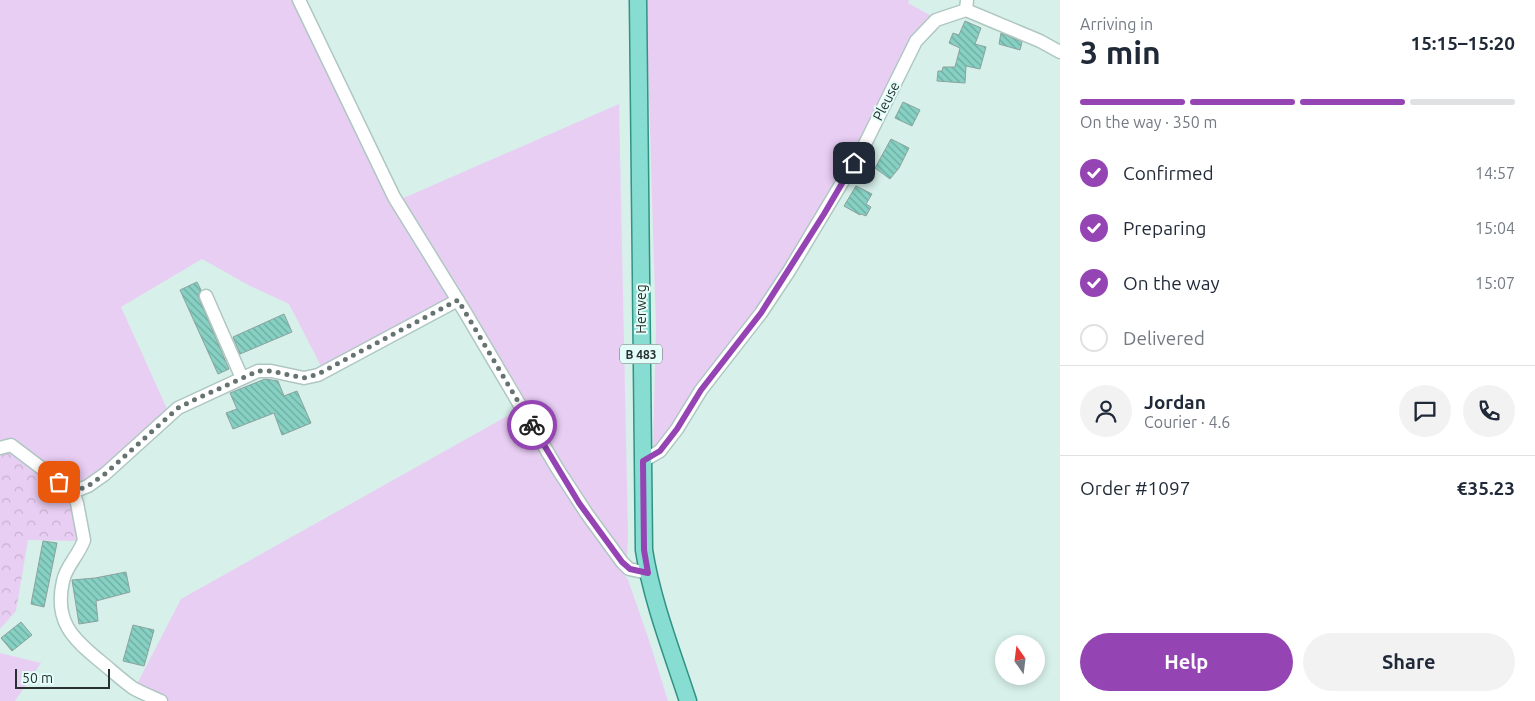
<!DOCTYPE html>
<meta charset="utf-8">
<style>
body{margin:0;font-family:Ubuntu,sans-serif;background:#f2f2f3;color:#1f2937;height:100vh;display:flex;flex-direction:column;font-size:19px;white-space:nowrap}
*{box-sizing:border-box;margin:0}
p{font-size:16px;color:#747a83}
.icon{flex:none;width:28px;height:28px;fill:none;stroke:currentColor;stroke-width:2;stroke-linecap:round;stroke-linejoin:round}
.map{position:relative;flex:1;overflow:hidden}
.drawer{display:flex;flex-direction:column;background:#fff;width:475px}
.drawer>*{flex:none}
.needle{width:32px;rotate:346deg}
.fabs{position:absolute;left:995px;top:635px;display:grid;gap:10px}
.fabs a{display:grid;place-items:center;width:50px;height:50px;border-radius:50%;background:#fff;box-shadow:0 2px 8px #0003;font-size:25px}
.scale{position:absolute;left:15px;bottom:12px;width:95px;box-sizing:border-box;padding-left:5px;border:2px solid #28312f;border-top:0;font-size:14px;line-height:18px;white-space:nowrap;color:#28312f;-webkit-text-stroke:4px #e4fdf8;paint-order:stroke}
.pin{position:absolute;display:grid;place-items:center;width:42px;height:42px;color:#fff;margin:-21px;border-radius:10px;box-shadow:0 2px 8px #0006}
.courier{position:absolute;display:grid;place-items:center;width:50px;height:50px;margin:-25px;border:4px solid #9444b3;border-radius:50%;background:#fff;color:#222;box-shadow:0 1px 6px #0007}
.head em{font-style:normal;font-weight:700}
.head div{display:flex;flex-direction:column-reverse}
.head{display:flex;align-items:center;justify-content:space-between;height:85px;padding:0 20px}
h1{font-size:32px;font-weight:700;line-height:38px}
.bar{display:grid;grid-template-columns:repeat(4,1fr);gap:8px 5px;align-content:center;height:60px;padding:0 20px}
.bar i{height:6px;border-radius:4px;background:#e0e1e3}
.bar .current{background:#9444b3}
.bar p{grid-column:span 4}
.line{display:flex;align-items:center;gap:12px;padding:0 20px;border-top:1px solid #e0e1e3}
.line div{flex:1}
.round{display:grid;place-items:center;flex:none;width:52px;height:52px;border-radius:26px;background:#f2f2f3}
ol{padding:0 20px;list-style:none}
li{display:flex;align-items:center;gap:15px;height:55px}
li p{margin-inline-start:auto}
li .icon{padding:5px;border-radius:50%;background:#9444b3;color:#fff;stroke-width:4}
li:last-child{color:#747a83}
li i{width:28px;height:28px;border:2px solid #e0e1e3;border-radius:50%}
.cta{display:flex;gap:10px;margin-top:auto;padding:10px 20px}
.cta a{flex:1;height:58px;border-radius:30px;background:#9444b3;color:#fff;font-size:20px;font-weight:700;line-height:58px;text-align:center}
.cta a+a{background:#f2f2f3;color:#1f2937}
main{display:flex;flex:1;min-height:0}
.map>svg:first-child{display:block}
.grass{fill:#e9cef4}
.park{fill:url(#park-crowns)}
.building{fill:url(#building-back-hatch);stroke:#8ca29e}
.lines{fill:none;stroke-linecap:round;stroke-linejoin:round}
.minor-casing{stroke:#afc7c2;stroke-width:15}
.major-casing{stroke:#329284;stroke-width:19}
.minor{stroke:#fff;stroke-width:12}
.major{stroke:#87ddd1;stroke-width:16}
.done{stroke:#657470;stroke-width:5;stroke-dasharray:0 9}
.route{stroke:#9444b3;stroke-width:6}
.labels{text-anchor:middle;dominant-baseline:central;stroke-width:4;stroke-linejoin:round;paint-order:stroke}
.shield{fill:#e4fdf8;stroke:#606e6b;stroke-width:1}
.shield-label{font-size:12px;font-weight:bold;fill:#28312f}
.street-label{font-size:14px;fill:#28312f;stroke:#e4fdf8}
</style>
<main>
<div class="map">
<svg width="1060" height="701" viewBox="0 0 1060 701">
<defs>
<pattern id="park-crowns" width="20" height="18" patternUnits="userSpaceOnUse" patternTransform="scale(1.25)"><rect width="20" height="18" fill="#e9cef4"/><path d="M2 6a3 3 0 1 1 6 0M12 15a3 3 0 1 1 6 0" fill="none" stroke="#c8b1d2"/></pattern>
<pattern id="building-back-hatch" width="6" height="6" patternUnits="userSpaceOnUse" patternTransform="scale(1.25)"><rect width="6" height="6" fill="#86d1c3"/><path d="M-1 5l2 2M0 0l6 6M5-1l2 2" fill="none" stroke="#6eaa9f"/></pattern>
</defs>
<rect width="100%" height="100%" fill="#d7f0ea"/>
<path class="grass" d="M 0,0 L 296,0 L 451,300 L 323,370 L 289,304 L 250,286 L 202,259 L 121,307 L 168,411 L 79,489 L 0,445 Z
M 646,0 L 909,0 L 908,3 L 935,18 L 862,145 L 786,271 L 674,427 L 659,445 L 653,448 L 656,328 Z
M 619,104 L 628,535 L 627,559 L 590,513 L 399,200 Z
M 518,410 L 583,515 L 628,580 L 649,640 L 668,701 L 167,701 L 136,686 L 181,599 Z
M 0,653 L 41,663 L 15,701 L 0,701 Z"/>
<path class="park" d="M 8,443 L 73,497 L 78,541 L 28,540 L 16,611 L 0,629 L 0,454 Z"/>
<path class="building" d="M 965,21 L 981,28 L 975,44 L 986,47 L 980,69 L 966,66 L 965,83 L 937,81 L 938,71 L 942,71 L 943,67 L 955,67 L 960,48 L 949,43 L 953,33 L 959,35 Z
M 1001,33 L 1022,42 L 1020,50 L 999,44 Z
M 903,102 L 920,110 L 912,126 L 895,118 Z
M 891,139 L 909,148 L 899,168 L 890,179 L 875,168 Z
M 856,186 L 872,194 L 866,204 L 871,207 L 866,216 L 861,214 L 860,215 L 844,206 Z
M 197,282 L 201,290 L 198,295 L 199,299 L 229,369 L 218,374 L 180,290 Z
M 284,314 L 292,332 L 240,354 L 233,337 Z
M 265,379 L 278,381 L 284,396 L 297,391 L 311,423 L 282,435 L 274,413 L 233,429 L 226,413 L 237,409 L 230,393 Z
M 43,541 L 57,543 L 44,607 L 31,604 Z
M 126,572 L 130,592 L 96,601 L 98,621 L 79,624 L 72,580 L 95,578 Z
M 21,622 L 32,635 L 12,651 L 1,638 Z
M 133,625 L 154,630 L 144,666 L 123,661 Z"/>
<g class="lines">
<defs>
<path id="minor" d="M 299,0 L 394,197 L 465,312 L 557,468 L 587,514 L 622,562 L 629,569 L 648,573
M 966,10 L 1040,41 L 1060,52
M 206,296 L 242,378
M 0,448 L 11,445 L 73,492
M 643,461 L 660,451 L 677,429 L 701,390 L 761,313 L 789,271 L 864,146 L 916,41 L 936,20 L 966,10 L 967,0
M 161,701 C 152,697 142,693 133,688 C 122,680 111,670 100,661 C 72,638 54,621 63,581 C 66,566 79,555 84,540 L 77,503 L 73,492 L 88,486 L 105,474 L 178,408 L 258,371 L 271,371 L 304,378 L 318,375 L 458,300"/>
<path id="major" d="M 638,0 L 644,550 C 652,601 672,652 688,701"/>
</defs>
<use href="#minor" class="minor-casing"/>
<use href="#major" class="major-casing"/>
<use href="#minor" class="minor"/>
<use href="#major" class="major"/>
</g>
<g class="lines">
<path class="done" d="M 59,482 L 73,492 L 88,486 L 105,474 L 178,408 L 194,400 L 258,371 L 271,371 L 304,378 L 318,374 L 458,300 L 532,425"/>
<path class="route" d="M 532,425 L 579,503 L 622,562 L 630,569 L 648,573 L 644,550 L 643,461 L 660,451 L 677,429 L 701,390 L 761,313 L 824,214 L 854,163"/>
</g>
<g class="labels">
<rect class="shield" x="620" y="344.5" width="42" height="19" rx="4"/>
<g class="shield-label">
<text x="641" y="354">B 483</text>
</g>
<g class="street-label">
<text transform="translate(886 101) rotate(-63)">Pleuse</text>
<text transform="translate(641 309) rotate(-90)">Herweg</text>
</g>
</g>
</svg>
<div class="fabs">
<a><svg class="needle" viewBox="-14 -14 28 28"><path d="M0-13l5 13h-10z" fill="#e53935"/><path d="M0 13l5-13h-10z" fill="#747a83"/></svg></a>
</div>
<div class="scale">50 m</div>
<div class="pin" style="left:59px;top:482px;background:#ea580c"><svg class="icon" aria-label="bag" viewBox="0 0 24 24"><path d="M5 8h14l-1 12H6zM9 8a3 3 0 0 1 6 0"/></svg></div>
<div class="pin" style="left:854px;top:163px;background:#1f2937"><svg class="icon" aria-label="home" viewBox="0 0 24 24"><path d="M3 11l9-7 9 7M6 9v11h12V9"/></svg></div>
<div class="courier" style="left:532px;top:425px"><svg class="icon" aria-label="bike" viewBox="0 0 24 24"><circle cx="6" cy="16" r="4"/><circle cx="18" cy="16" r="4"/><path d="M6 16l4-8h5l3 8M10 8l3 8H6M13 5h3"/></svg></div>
</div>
<section class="drawer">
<div class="head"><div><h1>3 min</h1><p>Arriving in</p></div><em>15:15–15:20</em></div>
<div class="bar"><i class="current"></i><i class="current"></i><i class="current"></i><i></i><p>On the way · 350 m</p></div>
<ol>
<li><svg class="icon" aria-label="check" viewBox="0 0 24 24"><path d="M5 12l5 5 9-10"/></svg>Confirmed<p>14:57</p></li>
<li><svg class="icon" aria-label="check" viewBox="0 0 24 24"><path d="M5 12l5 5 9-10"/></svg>Preparing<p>15:04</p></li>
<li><svg class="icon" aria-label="check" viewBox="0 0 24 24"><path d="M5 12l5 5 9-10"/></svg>On the way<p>15:07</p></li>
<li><i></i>Delivered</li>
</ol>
<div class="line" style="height:90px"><a class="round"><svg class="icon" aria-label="person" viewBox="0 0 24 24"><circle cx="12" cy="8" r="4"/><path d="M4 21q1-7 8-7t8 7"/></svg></a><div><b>Jordan</b><p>Courier · 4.6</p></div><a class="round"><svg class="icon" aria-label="chat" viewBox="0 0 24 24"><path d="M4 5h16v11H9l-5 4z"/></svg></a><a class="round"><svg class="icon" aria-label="phone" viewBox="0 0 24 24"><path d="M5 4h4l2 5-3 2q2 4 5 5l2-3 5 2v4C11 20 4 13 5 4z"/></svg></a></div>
<div class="line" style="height:65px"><div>Order #1097</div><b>€35.23</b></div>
<div class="cta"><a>Help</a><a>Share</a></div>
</section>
</main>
